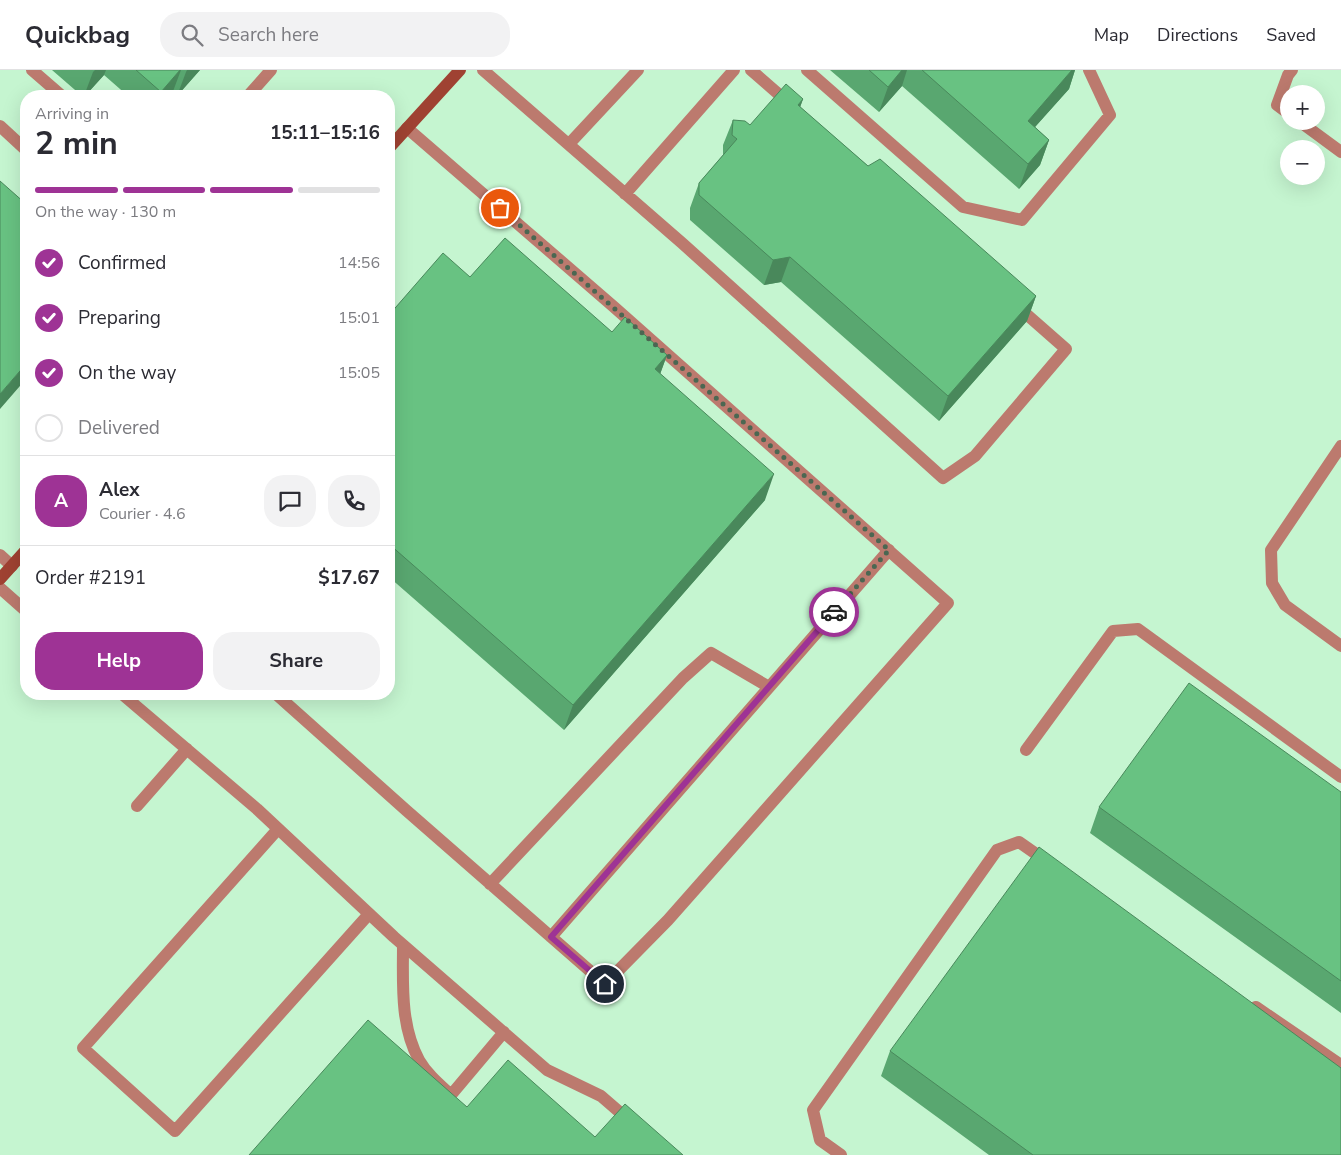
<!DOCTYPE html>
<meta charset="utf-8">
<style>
body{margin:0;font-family:"Nunito Sans",sans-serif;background:#f2f2f3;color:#2b2b33;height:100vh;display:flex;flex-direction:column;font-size:19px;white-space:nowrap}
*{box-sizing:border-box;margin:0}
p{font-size:16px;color:#7c7c81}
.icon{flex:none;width:28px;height:28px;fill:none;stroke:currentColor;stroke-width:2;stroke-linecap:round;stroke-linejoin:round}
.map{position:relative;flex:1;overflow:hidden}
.panel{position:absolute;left:20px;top:20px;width:375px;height:610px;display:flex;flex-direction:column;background:#fff;border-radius:20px;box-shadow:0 5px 20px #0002}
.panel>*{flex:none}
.fabs{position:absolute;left:1280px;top:15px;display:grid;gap:10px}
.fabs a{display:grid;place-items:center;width:45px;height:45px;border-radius:50%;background:#fff;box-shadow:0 5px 20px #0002;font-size:25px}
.pin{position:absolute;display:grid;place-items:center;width:42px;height:42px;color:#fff;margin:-21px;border:2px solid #fff;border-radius:50%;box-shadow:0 1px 5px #0007}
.courier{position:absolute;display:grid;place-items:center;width:50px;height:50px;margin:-25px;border:4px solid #9e3395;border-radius:50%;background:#fff;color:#222;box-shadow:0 1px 6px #0007}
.overview em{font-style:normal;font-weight:700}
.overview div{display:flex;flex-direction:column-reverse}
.overview{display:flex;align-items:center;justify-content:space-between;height:85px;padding:0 15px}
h1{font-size:32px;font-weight:700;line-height:38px}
.bar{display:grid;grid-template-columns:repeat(4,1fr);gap:8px 5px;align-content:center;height:60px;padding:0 15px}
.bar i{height:6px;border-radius:4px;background:#e1e1e2}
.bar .on{background:#9e3395}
.bar p{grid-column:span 4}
.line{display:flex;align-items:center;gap:12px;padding:0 15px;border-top:1px solid #e1e1e2}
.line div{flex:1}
.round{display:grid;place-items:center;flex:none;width:52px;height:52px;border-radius:20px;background:#f2f2f3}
ol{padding:0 15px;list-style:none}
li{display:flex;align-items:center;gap:15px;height:55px}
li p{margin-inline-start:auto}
li .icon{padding:5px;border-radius:50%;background:#9e3395;color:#fff;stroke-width:4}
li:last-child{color:#7c7c81}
li i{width:28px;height:28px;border:2px solid #e1e1e2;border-radius:50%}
.cta{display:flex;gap:10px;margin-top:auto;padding:10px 15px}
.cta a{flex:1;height:58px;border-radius:20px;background:#9e3395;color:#fff;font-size:20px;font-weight:700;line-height:58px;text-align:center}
.cta a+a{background:#f2f2f3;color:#2b2b33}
header{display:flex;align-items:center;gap:30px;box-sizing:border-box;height:70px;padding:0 25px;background:#fff;border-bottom:1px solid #e1e1e2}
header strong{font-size:24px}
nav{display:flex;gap:28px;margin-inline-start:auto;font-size:18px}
.search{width:350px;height:45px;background:#f2f2f3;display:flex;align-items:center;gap:12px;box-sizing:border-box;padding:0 18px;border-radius:20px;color:#7c7c81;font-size:19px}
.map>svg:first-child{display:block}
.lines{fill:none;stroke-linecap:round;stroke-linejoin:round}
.lane{stroke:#bc7a6e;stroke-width:12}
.secondary{stroke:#9f4232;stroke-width:12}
.wall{fill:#59a770}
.shaded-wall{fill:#49885b}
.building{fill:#68c282;stroke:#49885b}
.done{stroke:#4b6752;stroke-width:5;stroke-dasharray:0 9}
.route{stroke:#9e3395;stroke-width:6}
</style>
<header>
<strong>Quickbag</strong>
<div class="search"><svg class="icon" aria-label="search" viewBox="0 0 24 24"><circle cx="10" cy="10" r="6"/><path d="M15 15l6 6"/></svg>Search here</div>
<nav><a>Map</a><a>Directions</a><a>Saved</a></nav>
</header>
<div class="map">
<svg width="1341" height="1085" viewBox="0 0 1341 1085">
<rect width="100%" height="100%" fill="#c5f5d0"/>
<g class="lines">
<path class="lane" d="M 32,0 L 62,26
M 483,0 L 682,173 L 943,408 L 975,386 L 1066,279 L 1017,236
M 751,0 L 791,35
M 807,0 L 963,137 L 1022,150 L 1110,45 L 1089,0
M 248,26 L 271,0
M 1289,44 L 1277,35 L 1288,5 L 1292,0
M 1299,51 L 1341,82
M 0,56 L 26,80
M 569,74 L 638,0
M 625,124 L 734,0
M 1341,376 L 1271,480 L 1272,513 L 1285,535 L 1341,576
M 0,485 L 12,496
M 0,518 L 26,541
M 122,624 L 257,739 L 394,867 L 547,1000 L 601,1026 L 631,1052
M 276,624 L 407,741 L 605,914 L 668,850 L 948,533 L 614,237 L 407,58
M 1026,680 L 1113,561 L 1138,559 L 1341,707
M 137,736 L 187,679
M 278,759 L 83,978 L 175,1061 L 369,844
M 490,814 L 683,608 L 711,583 L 769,617
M 551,867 L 889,480
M 403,875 C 403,913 400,955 419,990 C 427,1004 439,1014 451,1025 L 504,962
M 1256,937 L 1341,995
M 841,1085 L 820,1070 L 813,1040 L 997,780 L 1019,772 L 1049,793"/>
<path class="secondary" d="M 389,78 L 460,0
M 0,509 L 26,480"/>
</g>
<path class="wall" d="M 52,0 L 200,0 L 177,26 L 175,26 L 172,24 L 170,26 L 128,26 L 104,5 L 85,26 L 82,26 Z
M 830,0 L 1075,0 L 1069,19 L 1035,57 L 1049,70 L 1040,95 L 1019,119 L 902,16 L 879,42 Z
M 803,29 L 800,37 L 868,96 L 1036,226 L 1027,251 L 939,351 L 781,212 L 764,215 L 690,150 L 690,138 L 699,113 L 723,85 L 723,75 L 733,50 L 750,55 Z
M 470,207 L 612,262 L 667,285 L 660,304 L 765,430 L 564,660 L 389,507 L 389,245 Z
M 1341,722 L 1341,943 L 1090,763 L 1099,737 Z
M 890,981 L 1341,1085 L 989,1085 L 881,1006 Z"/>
<path class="shaded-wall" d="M 95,0 L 106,0 L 104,5 L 85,26 L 84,26 L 93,2 Z
M 180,0 L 181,0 L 172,24 L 170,26 L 159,26 L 161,22 Z
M 187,0 L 200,0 L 177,26 L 186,2 Z
M 902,0 L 907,0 L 902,16 L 879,42 L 888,17 Z
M 1072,0 L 1075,0 L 1069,19 L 1018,76 L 1028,51 Z
M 803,29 L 794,54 L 798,35 Z
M 1049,70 L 1040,95 L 1019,119 L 1028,94 Z
M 790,187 L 781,212 L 764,215 L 773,190 Z
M 1036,226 L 1027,251 L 939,351 L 948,326 Z
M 667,285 L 658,310 L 655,299 Z
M 26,294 L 26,309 L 0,339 L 0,324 Z
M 774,404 L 765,430 L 564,660 L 573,635 Z"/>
<path class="building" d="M 136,0 L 180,0 L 161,22 Z
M 869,0 L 902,0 L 888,17 Z
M 922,0 L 1072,0 L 1028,51 L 1049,70 L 1028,94 Z
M 786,14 L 803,29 L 798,35 L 868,96 L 880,89 L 1036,226 L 948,326 L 790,187 L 773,190 L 699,125 L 699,113 L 737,69 L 732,65 L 733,50 L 745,51 L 750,55 Z
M 0,111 L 26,134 L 26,294 L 0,324 Z
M 505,168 L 612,262 L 625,247 L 667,285 L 655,299 L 774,404 L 573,635 L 389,474 L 389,245 L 443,183 L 470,207 Z
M 1189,613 L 1341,722 L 1341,911 L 1099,737 Z
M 1039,777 L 1341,998 L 1341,1085 L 1033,1085 L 890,981 Z
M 368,950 L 467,1037 L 508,990 L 595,1067 L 625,1034 L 683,1085 L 249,1085 Z"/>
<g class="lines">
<path class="done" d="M 500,138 L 889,480 L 834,542"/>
<path class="route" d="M 605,914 L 551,867 L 834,542"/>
</g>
</svg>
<div class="fabs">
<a>+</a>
<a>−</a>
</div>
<div class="pin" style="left:500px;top:138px;background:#ea580c"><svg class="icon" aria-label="bag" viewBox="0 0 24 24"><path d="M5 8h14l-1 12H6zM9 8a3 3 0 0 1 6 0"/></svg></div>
<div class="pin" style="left:605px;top:914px;background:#1f2937"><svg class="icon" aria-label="home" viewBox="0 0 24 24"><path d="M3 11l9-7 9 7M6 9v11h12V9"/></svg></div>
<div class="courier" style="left:834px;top:542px"><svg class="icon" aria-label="car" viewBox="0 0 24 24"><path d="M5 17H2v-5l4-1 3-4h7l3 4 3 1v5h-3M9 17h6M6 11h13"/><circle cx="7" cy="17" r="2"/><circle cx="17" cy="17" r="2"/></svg></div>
<section class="panel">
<div class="overview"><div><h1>2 min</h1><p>Arriving in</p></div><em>15:11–15:16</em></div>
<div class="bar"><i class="on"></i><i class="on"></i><i class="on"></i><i></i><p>On the way · 130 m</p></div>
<ol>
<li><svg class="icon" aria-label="check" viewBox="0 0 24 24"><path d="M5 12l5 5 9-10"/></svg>Confirmed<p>14:56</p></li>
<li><svg class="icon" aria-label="check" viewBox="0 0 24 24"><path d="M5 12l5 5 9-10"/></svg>Preparing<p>15:01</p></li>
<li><svg class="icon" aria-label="check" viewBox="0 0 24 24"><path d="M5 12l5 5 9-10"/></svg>On the way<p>15:05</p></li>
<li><i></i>Delivered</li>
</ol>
<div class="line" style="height:90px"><b class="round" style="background:#9e3395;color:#fff">A</b><div><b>Alex</b><p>Courier · 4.6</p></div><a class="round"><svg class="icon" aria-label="chat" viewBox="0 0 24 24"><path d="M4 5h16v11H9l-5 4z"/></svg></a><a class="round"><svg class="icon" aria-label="phone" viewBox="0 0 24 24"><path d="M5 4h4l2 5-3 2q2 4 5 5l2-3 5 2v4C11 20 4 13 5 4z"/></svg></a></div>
<div class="line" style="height:65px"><div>Order #2191</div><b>$17.67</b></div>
<div class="cta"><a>Help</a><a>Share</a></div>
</section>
</div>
